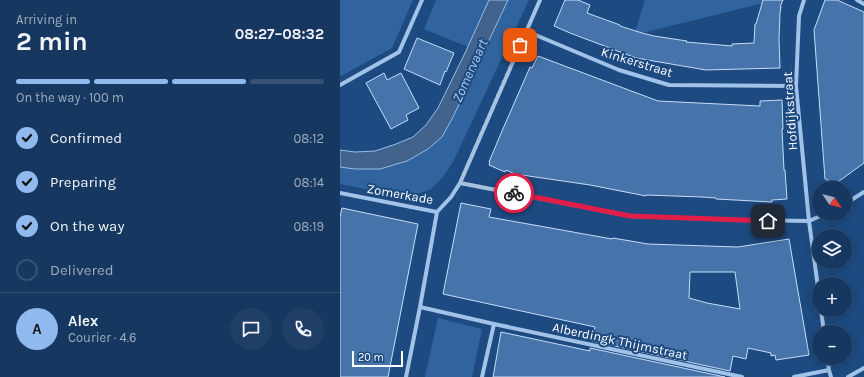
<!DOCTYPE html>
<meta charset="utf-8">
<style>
body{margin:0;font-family:Karla,sans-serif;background:#1f3f66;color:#f1f3f6;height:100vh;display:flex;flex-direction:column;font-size:15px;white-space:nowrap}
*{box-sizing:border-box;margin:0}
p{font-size:13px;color:#9eacbd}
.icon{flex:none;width:22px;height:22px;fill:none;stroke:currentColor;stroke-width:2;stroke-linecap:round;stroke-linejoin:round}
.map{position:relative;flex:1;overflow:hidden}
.drawer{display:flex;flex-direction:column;background:#163860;width:340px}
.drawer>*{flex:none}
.needle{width:26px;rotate:125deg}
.tools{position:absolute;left:472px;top:181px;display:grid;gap:8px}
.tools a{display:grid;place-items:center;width:40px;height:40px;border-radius:50%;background:#163860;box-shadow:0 2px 10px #0003,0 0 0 1px #355275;font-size:20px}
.scale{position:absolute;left:12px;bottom:10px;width:51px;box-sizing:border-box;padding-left:4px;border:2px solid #fff;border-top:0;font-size:11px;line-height:14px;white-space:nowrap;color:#fff;-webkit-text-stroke:3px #1d4a80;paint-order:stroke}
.pin{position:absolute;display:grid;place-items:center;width:34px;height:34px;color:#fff;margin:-17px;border-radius:8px;box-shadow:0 2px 6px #0006}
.courier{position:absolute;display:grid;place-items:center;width:40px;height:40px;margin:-20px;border:3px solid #e11d48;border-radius:50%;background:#fff;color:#222;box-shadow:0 1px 5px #0007}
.headline em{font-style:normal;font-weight:700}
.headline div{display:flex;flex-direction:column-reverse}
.headline{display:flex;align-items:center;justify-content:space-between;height:68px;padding:0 16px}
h1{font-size:26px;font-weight:700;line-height:30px}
.bar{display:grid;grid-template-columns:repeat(4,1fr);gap:6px 4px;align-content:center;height:48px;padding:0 16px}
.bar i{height:5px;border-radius:3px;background:#355275}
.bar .current{background:#90b9f0}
.bar p{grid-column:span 4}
.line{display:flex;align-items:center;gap:10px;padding:0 16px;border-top:1px solid #355275}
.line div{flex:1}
.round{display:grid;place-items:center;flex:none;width:42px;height:42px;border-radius:21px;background:#1f3f66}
ol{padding:0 16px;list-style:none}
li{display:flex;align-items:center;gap:12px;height:44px}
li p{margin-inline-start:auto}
li .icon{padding:4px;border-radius:50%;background:#90b9f0;color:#111;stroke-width:4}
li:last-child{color:#9eacbd}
li i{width:22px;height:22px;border:2px solid #355275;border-radius:50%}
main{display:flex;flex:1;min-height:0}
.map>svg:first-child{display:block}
.green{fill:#31649f}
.water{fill:#42638b;stroke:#95beeb}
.building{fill:#4674aa;stroke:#c6ddf7;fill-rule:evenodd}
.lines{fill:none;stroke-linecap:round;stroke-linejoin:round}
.minor{stroke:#a2c3e9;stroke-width:4}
.done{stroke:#b0c0d3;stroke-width:4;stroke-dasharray:0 7.2}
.route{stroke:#e11d48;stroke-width:5}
.labels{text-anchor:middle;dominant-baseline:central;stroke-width:4;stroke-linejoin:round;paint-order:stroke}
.street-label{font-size:13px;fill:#fff;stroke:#1d4a80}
.water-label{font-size:14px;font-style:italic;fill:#adcdf1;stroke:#1d4a80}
</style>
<main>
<section class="drawer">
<div class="headline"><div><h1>2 min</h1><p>Arriving in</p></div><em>08:27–08:32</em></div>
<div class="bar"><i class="current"></i><i class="current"></i><i class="current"></i><i></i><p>On the way · 100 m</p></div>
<ol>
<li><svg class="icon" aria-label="check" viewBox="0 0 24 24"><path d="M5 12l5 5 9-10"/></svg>Confirmed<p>08:12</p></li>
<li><svg class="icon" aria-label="check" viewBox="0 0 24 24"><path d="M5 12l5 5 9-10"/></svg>Preparing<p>08:14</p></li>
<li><svg class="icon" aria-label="check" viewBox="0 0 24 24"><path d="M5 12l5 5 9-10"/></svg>On the way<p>08:19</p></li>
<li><i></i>Delivered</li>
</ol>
<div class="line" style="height:72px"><b class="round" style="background:#90b9f0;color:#111">A</b><div><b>Alex</b><p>Courier · 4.6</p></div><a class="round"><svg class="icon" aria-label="chat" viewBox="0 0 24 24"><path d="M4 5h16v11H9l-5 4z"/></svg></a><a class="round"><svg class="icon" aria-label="phone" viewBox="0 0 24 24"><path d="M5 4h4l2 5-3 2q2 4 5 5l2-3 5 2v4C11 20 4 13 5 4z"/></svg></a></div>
</section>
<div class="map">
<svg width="524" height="377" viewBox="0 0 524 377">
<rect width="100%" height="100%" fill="#1d4a80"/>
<path class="green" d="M 0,0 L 73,0 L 52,48 L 1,76 L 0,76 Z
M 96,0 L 149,0 L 128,47 L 84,29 Z
M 168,0 L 189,0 L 113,162 L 103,177 L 90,190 L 73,195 L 30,190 L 0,184 L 0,167 L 15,169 L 40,169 L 67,161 L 88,149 L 102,137 L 113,117 Z
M 305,0 L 425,0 L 427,2 L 294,35 Z
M 98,318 L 142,329 L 132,377 L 85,377 Z"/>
<path class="water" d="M 149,0 L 168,0 L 113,117 L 102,137 L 88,149 L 67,161 L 40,169 L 15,169 L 0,167 L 0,150 L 15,152 L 35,151 L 56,144 L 73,137 L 86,125 L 98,108 L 125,53 Z"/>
<path class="building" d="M 225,0 L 238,0 L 250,5 L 247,13 L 280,25 L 280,26 L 302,33 L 314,36 L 347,41 L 346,42 L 392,46 L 392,44 L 414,43 L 415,24 L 416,24 L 423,0 L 443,0 L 440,7 L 441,7 L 440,13 L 439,39 L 440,68 L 366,70 L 296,58 L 230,33 L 214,26 Z
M 485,0 L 497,0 L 524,12 L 524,163 L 495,184 L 485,179 L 474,30 Z
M 77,38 L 114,53 L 106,72 L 105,71 L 100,85 L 64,69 Z
M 198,56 L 318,101 L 420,106 L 420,101 L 442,100 L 443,129 L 442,129 L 444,170 L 445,170 L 447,199 L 432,200 L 432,202 L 376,199 L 376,198 L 362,197 L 306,195 L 306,196 L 250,185 L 175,174 L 166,170 L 165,172 L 149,165 L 150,162 L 149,162 L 162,131 L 190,67 L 192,68 Z
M 44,73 L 47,80 L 61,73 L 79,108 L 66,115 L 68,120 L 51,129 L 26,83 Z
M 121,203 L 151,209 L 149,217 L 272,239 L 273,238 L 308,244 L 398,247 L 449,239 L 469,355 L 436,360 L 435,355 L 431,356 L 431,353 L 408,348 L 406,359 L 393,356 L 390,371 L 252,341 L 255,327 L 103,294 ZM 350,272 L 395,272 L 400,309 L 367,303 L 349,298 Z
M 2,208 L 78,224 L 48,377 L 0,377 L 0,217 Z
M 161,332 L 250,351 L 250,348 L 385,377 L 153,377 Z"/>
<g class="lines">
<path class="minor" d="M 464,0 L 459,16 L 456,86 L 469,221 L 479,295
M 517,0 L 524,4
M 186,31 L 279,70 L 329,85 L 456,86
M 0,85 L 59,52 L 82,0
M 120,183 L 290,216 L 400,220 L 469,221 L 485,214
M 0,193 L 97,212
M 505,204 L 524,192
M 97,212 L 111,197 L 120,183 L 200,0
M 80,307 L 154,324 L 402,377
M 481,310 L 484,332
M 487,358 L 489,370 L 491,377
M 66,377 L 80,307 L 97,212
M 142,377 L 154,324
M 454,377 L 489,370
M 508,377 L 524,368"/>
</g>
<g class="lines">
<path class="done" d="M 174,193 L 120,183 L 180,45"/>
<path class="route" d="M 174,193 L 290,216 L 428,221"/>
</g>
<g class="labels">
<g class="street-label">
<text transform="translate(297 62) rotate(17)">Kinkerstraat</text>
<text transform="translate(450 111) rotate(-94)">Hofdijkstraat</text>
<text transform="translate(60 194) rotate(10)">Zomerkade</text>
<text transform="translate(280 341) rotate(12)">Alberdingk Thijmstraat</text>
</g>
<g class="water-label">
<text transform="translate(130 71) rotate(-66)">Zomervaart</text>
</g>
</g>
</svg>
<div class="tools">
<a><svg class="needle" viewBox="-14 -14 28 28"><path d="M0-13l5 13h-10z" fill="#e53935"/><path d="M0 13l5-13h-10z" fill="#9eacbd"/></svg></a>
<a><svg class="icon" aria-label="layers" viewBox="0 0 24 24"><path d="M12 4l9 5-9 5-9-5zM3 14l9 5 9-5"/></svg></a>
<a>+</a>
<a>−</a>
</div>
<div class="scale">20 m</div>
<div class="pin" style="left:180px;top:45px;background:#ea580c"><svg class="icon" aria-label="bag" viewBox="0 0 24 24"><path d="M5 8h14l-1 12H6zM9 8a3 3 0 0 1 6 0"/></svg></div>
<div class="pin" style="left:428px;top:221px;background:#1f2937"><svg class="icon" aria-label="home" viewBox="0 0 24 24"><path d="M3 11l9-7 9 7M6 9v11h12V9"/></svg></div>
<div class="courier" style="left:174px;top:193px"><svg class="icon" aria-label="bike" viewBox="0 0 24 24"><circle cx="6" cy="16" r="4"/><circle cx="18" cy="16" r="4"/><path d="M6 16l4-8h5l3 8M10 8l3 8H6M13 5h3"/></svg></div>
</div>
</main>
